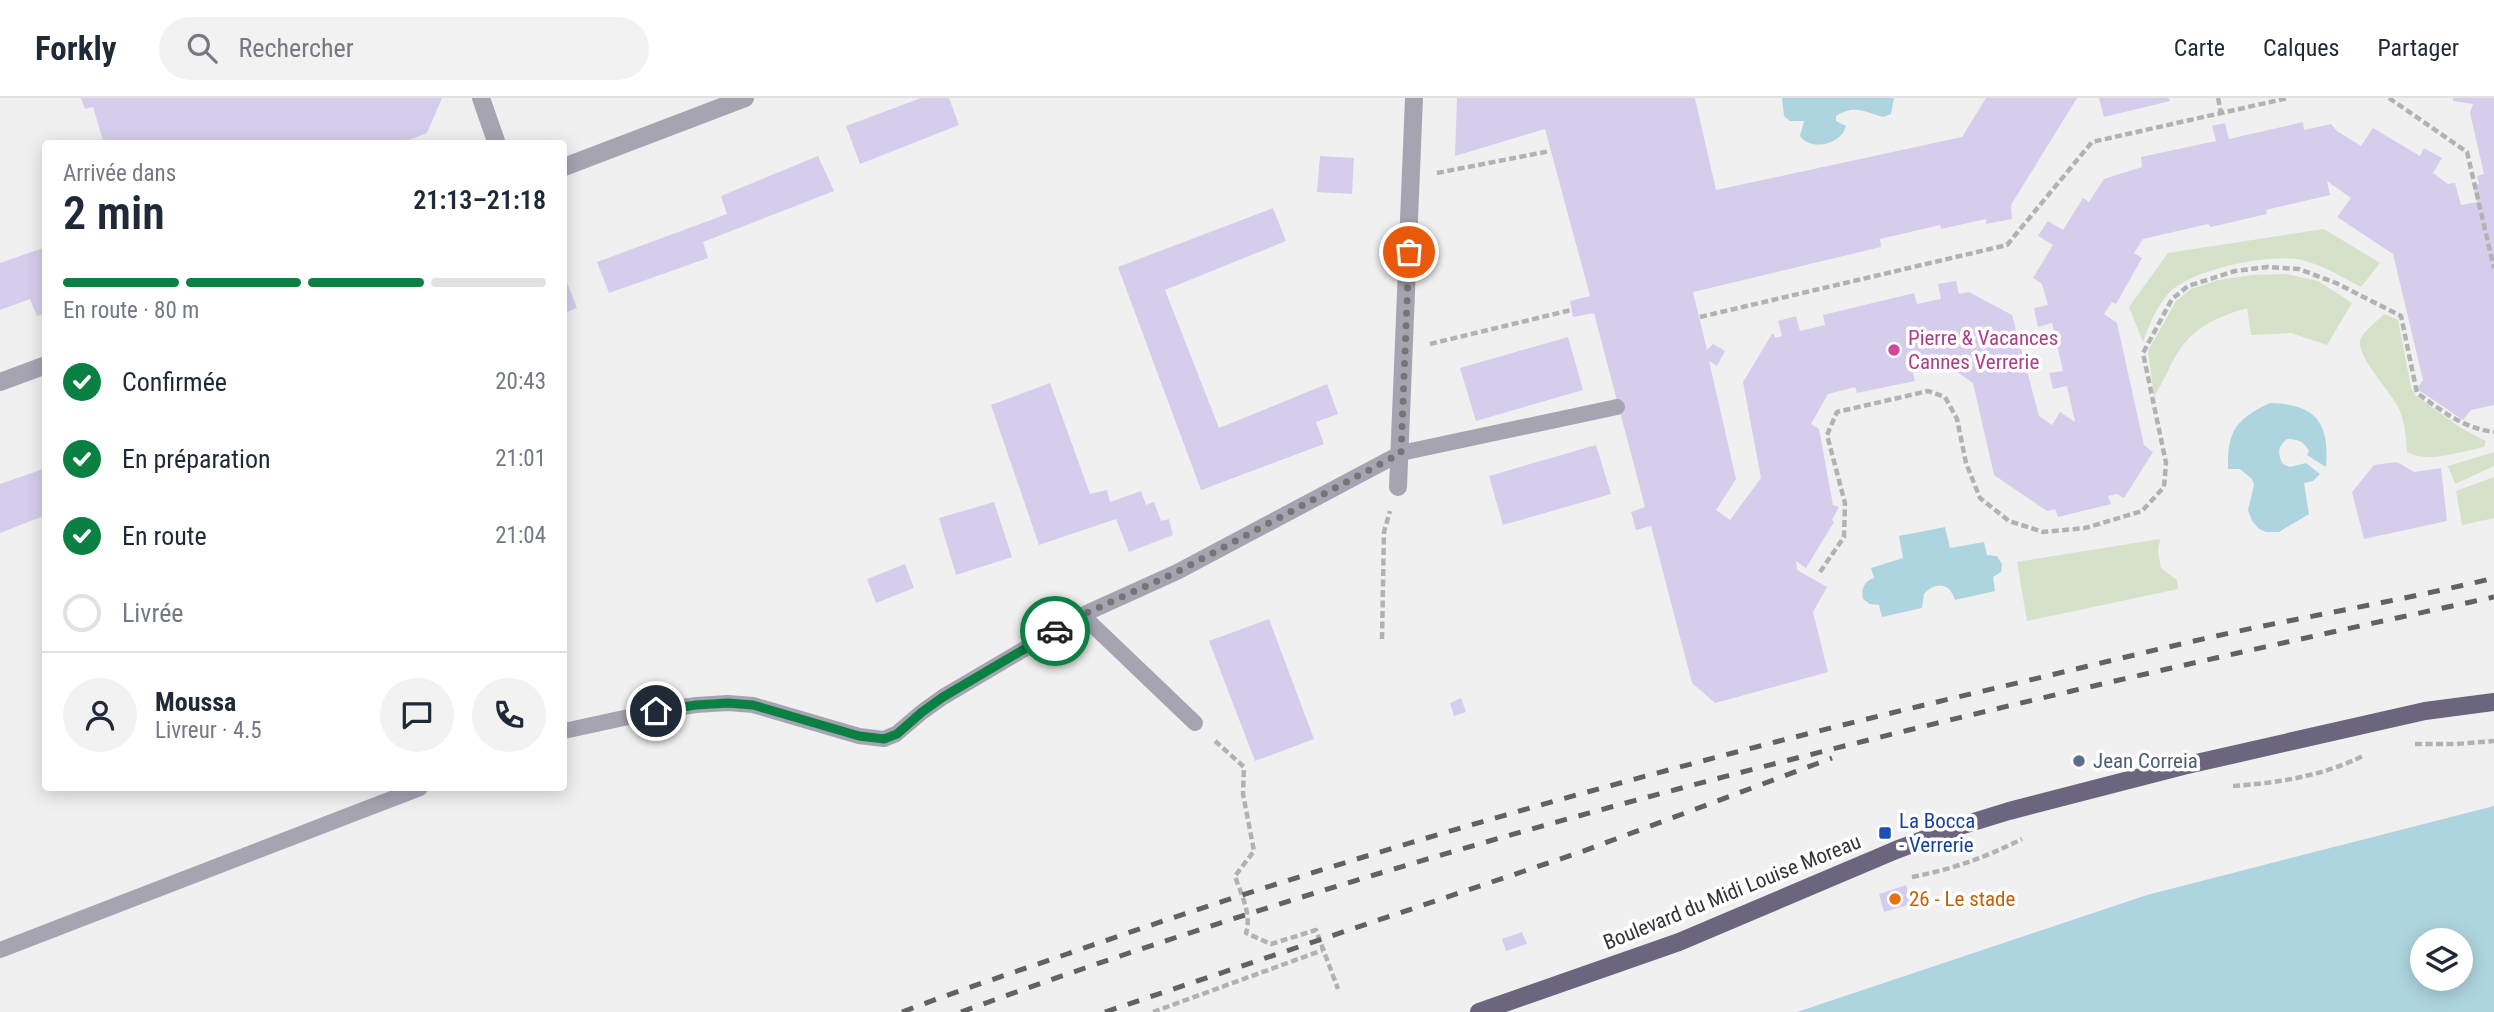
<!DOCTYPE html>
<html lang="fr">
<meta charset="utf-8">
<style>
body{margin:0;font-family:"Roboto Condensed",sans-serif;background:#f2f2f3;color:#1f2937;height:100vh;display:flex;flex-direction:column;font-size:26px;white-space:nowrap}
*{box-sizing:border-box;margin:0}
p{font-size:23px;color:#747a83}
.icon{flex:none;width:38px;height:38px;fill:none;stroke:currentColor;stroke-width:2;stroke-linecap:round;stroke-linejoin:round}
.map{position:relative;flex:1;overflow:hidden}
.details{position:absolute;left:42px;top:42px;width:525px;height:651px;display:flex;flex-direction:column;background:#fff;border-radius:7px;box-shadow:0 4px 18px #0003}
.details>*{flex:none}
.controls{position:absolute;left:2410px;top:830px;display:grid;gap:14px}
.controls a{display:grid;place-items:center;width:63px;height:63px;border-radius:50%;background:#fff;box-shadow:0 4px 18px #0003;font-size:35px}
.pin{position:absolute;display:grid;place-items:center;width:60px;height:60px;color:#fff;margin:-30px;border:4px solid #fff;border-radius:50%;box-shadow:0 2px 7px #0007}
.courier{position:absolute;display:grid;place-items:center;width:70px;height:70px;margin:-35px;border:5px solid #0b8043;border-radius:50%;background:#fff;color:#222;box-shadow:0 2px 9px #0007}
.head em{font-style:normal;font-weight:600}
.head div{display:flex;flex-direction:column-reverse}
.head{display:flex;align-items:center;justify-content:space-between;height:119px;padding:0 21px}
h1{font-size:46px;font-weight:600;line-height:52px}
.bar{display:grid;grid-template-columns:repeat(4,1fr);gap:10px 7px;align-content:center;height:84px;padding:0 21px}
.bar i{height:9px;border-radius:5px;background:#e0e1e3}
.bar .current{background:#0b8043}
.bar p{grid-column:span 4}
.line{display:flex;align-items:center;gap:18px;padding:0 21px;border-top:2px solid #e0e1e3}
.line div{flex:1}
.round{display:grid;place-items:center;flex:none;width:74px;height:74px;border-radius:37px;background:#f2f2f3}
ol{padding:0 21px;list-style:none}
li{display:flex;align-items:center;gap:21px;height:77px}
li p{margin-inline-start:auto}
li .icon{padding:7px;border-radius:50%;background:#0b8043;color:#fff;stroke-width:4}
li:last-child{color:#747a83}
li i{width:38px;height:38px;border:4px solid #e0e1e3;border-radius:50%}
header{display:flex;align-items:center;gap:42px;box-sizing:border-box;height:98px;padding:0 35px;background:#fff;border-bottom:2px solid #e0e1e3}
header strong{font-size:33px}
nav{display:flex;gap:38px;margin-inline-start:auto;font-size:24px}
.search{width:490px;height:63px;background:#f2f2f3;display:flex;align-items:center;gap:18px;box-sizing:border-box;padding:0 24px;border-radius:38px;color:#747a83;font-size:26px}
.map>svg:first-child{display:block}
.green{fill:#d5e1c8}
.water{fill:#aed5df;fill-rule:evenodd}
.building{fill:#d6cdec}
.lines{fill:none;stroke-linecap:round;stroke-linejoin:round}
.path{stroke:#b2b2b2;stroke-width:4.5;stroke-dasharray:7 3.5;stroke-linecap:butt}
.service{stroke:#a7a4b2;stroke-width:16}
.minor{stroke:#a7a4b2;stroke-width:18}
.primary{stroke:#6b667d;stroke-width:18}
.rail{stroke:#626263;stroke-width:5;stroke-dasharray:12 12;stroke-linecap:butt}
.done{stroke:#757576;stroke-width:7;stroke-dasharray:0 12.6}
.route{stroke:#0b8043;stroke-width:9}
.hotel-dot{fill:#d1479c;stroke:#fff;stroke-width:2.5}
.service-dot{fill:#5c6f8a;stroke:#fff;stroke-width:2.5}
.transit-dot{fill:#1a4fb4;stroke:#fff;stroke-width:2.5}
.food-dot{fill:#e8710a;stroke:#fff;stroke-width:2.5}
.labels{text-anchor:middle;dominant-baseline:central;stroke-width:7;stroke-linejoin:round;paint-order:stroke}
.hotel-label{font-size:21px;fill:#b23c85;stroke:#fff;text-anchor:start}
.service-label{font-size:21px;fill:#4e5e75;stroke:#fff;text-anchor:start}
.transit-label{font-size:21px;fill:#164399;stroke:#fff;text-anchor:start}
.street-label{font-size:21px;fill:#333;stroke:#fff}
.food-label{font-size:21px;fill:#c56008;stroke:#fff;text-anchor:start}
</style>
<header>
<strong>Forkly</strong>
<div class="search"><svg class="icon" aria-label="search" viewBox="0 0 24 24"><circle cx="10" cy="10" r="6"/><path d="M15 15l6 6"/></svg>Rechercher</div>
<nav><a>Carte</a><a>Calques</a><a>Partager</a></nav>
</header>
<div class="map">
<svg width="2494" height="914" viewBox="0 0 2494 914">
<rect width="100%" height="100%" fill="#f0f0f1"/>
<path class="green" d="M 2324,131 L 2380,165 L 2361,189 C 2342,179 2323,167 2302,162 C 2271,155 2190,171 2168,196 C 2156,210 2149,227 2143,244 L 2129,209 L 2168,155 Z
M 2286,176 L 2318,183 L 2352,205 L 2327,247 L 2291,235 L 2251,237 L 2247,210 C 2218,219 2196,227 2178,254 C 2169,268 2164,284 2154,298 L 2148,253 L 2176,203 L 2191,191 L 2218,182 L 2252,177 Z
M 2384,216 L 2398,222 L 2411,289 L 2415,297 L 2461,330 L 2486,343 L 2484,349 C 2462,353 2428,366 2407,354 C 2406,340 2405,324 2399,311 C 2392,294 2353,256 2361,240 C 2365,231 2378,223 2384,216 Z
M 2494,354 L 2494,368 L 2455,386 L 2448,368 Z
M 2494,379 L 2494,420 L 2462,427 L 2456,393 Z
M 2160,441 L 2158,454 L 2161,470 L 2177,482 L 2178,491 L 2027,523 L 2017,464 Z"/>
<path class="water" d="M 1782,0 L 1894,0 L 1891,16 L 1883,19 C 1865,14 1855,6 1836,18 L 1836,23 L 1846,28 C 1842,46 1811,54 1800,38 L 1804,23 L 1790,23 L 1784,18 Z
M 2270,305 C 2316,306 2330,325 2326,369 L 2307,357 L 2309,353 C 2304,343 2297,341 2287,341 C 2278,348 2277,356 2283,366 L 2290,369 L 2306,365 L 2320,376 L 2313,383 L 2304,385 L 2309,416 L 2279,434 L 2266,434 L 2259,431 L 2252,423 L 2248,412 L 2254,387 L 2252,381 L 2240,371 L 2228,371 C 2227,333 2236,321 2270,305 Z
M 1945,429 L 1950,450 L 1984,444 L 1987,457 L 1997,458 L 2002,466 L 2001,474 L 1993,479 L 1995,493 L 1955,502 C 1950,485 1936,483 1924,496 L 1922,510 L 1882,519 L 1879,507 L 1870,506 L 1863,501 C 1861,491 1864,483 1874,480 L 1871,470 L 1903,460 L 1899,438 Z
M 2494,708 L 2494,914 L 1797,914 L 2147,797 ZM 2422,842 L 2460,842 L 2460,880 L 2422,880 Z"/>
<path class="building" d="M 81,0 L 442,0 L 427,35 L 399,46 L 104,46 L 93,9 L 85,11 Z
M 921,0 L 949,0 L 959,27 L 860,66 L 846,28 Z
M 1457,0 L 1695,0 L 1716,92 L 1962,39 L 1986,0 L 2077,0 L 2011,107 L 2012,121 L 1986,126 L 1986,121 L 1941,131 L 1940,127 L 1880,141 L 1881,149 L 1693,194 L 1707,252 L 1713,246 L 1725,253 L 1717,268 L 1709,263 L 1736,381 L 1716,412 L 1730,422 L 1761,380 L 1743,284 L 1772,236 L 1774,236 L 1775,240 L 1782,238 L 1778,223 L 1796,218 L 1800,233 L 1825,227 L 1823,217 L 1914,195 L 1917,206 L 1941,201 L 1938,186 L 1956,183 L 1959,196 L 1969,194 L 2012,217 L 2039,318 L 2052,327 L 2060,314 L 2075,324 L 2067,288 L 2053,291 L 2049,275 L 2063,273 L 2052,225 L 2038,229 L 2034,210 L 2048,207 L 2042,186 L 2033,180 L 2053,147 L 2038,138 L 2048,123 L 2063,132 L 2083,100 L 2089,104 L 2104,81 L 2142,69 L 2141,59 L 2216,43 L 2212,28 L 2225,25 L 2229,41 L 2303,24 L 2304,32 L 2331,26 L 2337,33 L 2361,48 L 2373,30 L 2420,58 L 2424,50 L 2442,60 L 2433,75 L 2448,86 L 2455,85 L 2461,107 L 2477,104 L 2473,87 L 2479,86 L 2477,78 L 2484,76 L 2470,15 L 2473,6 L 2453,3 L 2453,0 L 2494,0 L 2494,307 L 2471,312 L 2463,322 L 2417,291 L 2423,282 L 2393,156 L 2337,119 L 2351,100 L 2327,83 L 2330,97 L 2266,112 L 2267,116 L 2211,129 L 2208,126 L 2143,141 L 2134,155 L 2142,160 L 2116,206 L 2112,204 L 2104,216 L 2117,225 L 2144,347 L 2153,354 L 2124,400 L 2117,396 L 2108,398 L 2111,406 L 2058,419 L 2055,411 L 2047,413 L 1994,377 L 1973,285 L 1947,267 L 1913,275 L 1915,283 L 1857,295 L 1855,289 L 1828,296 L 1811,326 L 1819,331 L 1833,407 L 1839,409 L 1832,422 L 1834,424 L 1806,470 L 1796,463 L 1797,472 L 1827,489 L 1813,514 L 1828,574 L 1715,605 L 1692,585 L 1651,428 L 1636,432 L 1631,414 L 1645,409 L 1594,215 L 1573,219 L 1570,203 L 1590,198 L 1545,31 L 1455,58 Z
M 2099,0 L 2169,0 L 2170,3 L 2104,19 Z
M 818,58 L 834,93 L 703,144 L 708,160 L 609,195 L 597,164 L 727,116 L 721,98 Z
M 1320,58 L 1354,60 L 1352,96 L 1317,94 Z
M 1273,110 L 1286,143 L 1165,192 L 1219,330 L 1327,286 L 1338,316 L 1316,324 L 1324,346 L 1201,392 L 1118,169 Z
M 46,149 L 46,215 L 37,218 L 30,201 L 0,212 L 0,165 Z
M 564,177 L 577,210 L 564,215 Z
M 1568,239 L 1583,292 L 1476,323 L 1460,270 Z
M 1050,285 L 1090,396 L 1107,392 L 1110,404 L 1141,393 L 1146,407 L 1154,404 L 1161,423 L 1169,421 L 1173,437 L 1129,454 L 1116,421 L 1039,447 L 991,307 Z
M 1596,347 L 1611,396 L 1503,427 L 1489,378 Z
M 2397,364 L 2414,374 L 2441,370 L 2447,423 L 2364,441 L 2352,394 L 2374,367 Z
M 46,370 L 46,417 L 0,435 L 0,386 Z
M 994,404 L 1012,459 L 956,477 L 939,420 Z
M 905,466 L 914,490 L 876,505 L 867,481 Z
M 1269,521 L 1314,641 L 1255,663 L 1209,543 Z
M 1461,600 L 1466,614 L 1454,618 L 1450,605 Z
M 1906,787 L 1911,806 L 1884,814 L 1879,796 Z
M 1522,834 L 1527,846 L 1506,853 L 1502,841 Z"/>
<g class="lines">
<path class="path" d="M 2218,0 L 2221,15
M 2389,0 L 2467,54 L 2494,170
M 1437,75 L 1550,53
M 1700,219 L 2007,147 L 2092,44 L 2288,0
M 1430,246 L 1571,212
M 1820,474 L 1844,439 L 1845,405 L 1827,337 L 1837,314 L 1928,293 L 1945,299 L 1957,321 L 1966,365 L 1980,400 L 2009,423 L 2043,434 L 2085,430 L 2142,413 L 2164,389 L 2166,365 L 2143,255 L 2172,201 L 2188,188 L 2235,173 L 2267,169 L 2299,171 L 2336,185 L 2401,218 L 2417,295 C 2442,313 2463,330 2494,334
M 1382,541 L 1384,434 L 1390,413
M 1215,643 L 1244,669 L 1243,696 L 1254,753 L 1235,778 C 1241,796 1252,817 1246,835 L 1271,846 L 1316,832 L 1338,891
M 2415,646 L 2456,646 L 2494,643
M 2233,688 C 2278,685 2322,678 2363,658
M 1912,779 C 1953,771 1984,760 2022,741
M 1153,914 L 1323,852"/>
<path class="service" d="M 1082,517 L 1195,625
M 564,633 L 656,613 L 696,607 L 728,605 L 753,607 L 859,638 L 884,641 L 896,636 L 922,614 L 943,599 L 1082,517 L 1177,474 L 1401,355 L 1617,309
M 0,852 L 420,690"/>
<path class="minor" d="M 481,0 L 497,46
M 564,69 L 745,0
M 0,284 L 46,267
M 1398,389 L 1414,0"/>
<path class="primary" d="M 1479,914 L 1679,844 L 1896,752 L 1957,729 L 2009,713 L 2183,668 L 2425,613 L 2494,604"/>
<path class="rail" d="M 902,914 C 957,893 1012,875 1067,856 C 1372,749 1685,663 2000,589 C 2086,569 2172,547 2258,529 C 2337,513 2416,499 2494,480
M 961,914 C 1459,732 1976,610 2494,499
M 1105,914 L 1581,754 L 1832,660"/>
</g>
<g class="lines">
<path class="done" d="M 1055,533 L 1082,517 L 1177,474 L 1401,355 L 1409,154"/>
<path class="route" d="M 656,613 L 696,607 L 728,605 L 753,607 L 859,638 L 884,641 L 897,636 L 922,614 L 943,599 L 1055,533"/>
</g>
<circle class="hotel-dot" cx="1894" cy="252" r="7"/>
<circle class="service-dot" cx="2079" cy="663" r="7"/>
<rect class="transit-dot" x="1878" y="728" width="14" height="14" rx="3.5"/>
<circle class="food-dot" cx="1895" cy="801" r="7"/>
<g class="labels">
<g class="hotel-label">
<text x="1908" y="240">Pierre &amp; Vacances<tspan x="1908" dy="24">Cannes Verrerie</tspan></text>
</g>
<g class="service-label">
<text x="2093" y="663">Jean Correia</text>
</g>
<g class="transit-label">
<text x="1899" y="723">La Bocca<tspan x="1899" dy="24">- Verrerie</tspan></text>
</g>
<g class="street-label">
<text transform="translate(1732 794) rotate(-22)">Boulevard du Midi Louise Moreau</text>
</g>
<g class="food-label">
<text x="1909" y="801">26 - Le stade</text>
</g>
</g>
</svg>
<div class="controls">
<a><svg class="icon" aria-label="layers" viewBox="0 0 24 24"><path d="M12 4l9 5-9 5-9-5zM3 14l9 5 9-5"/></svg></a>
</div>
<div class="pin" style="left:1409px;top:154px;background:#ea580c"><svg class="icon" aria-label="bag" viewBox="0 0 24 24"><path d="M5 8h14l-1 12H6zM9 8a3 3 0 0 1 6 0"/></svg></div>
<div class="pin" style="left:656px;top:613px;background:#1f2937"><svg class="icon" aria-label="home" viewBox="0 0 24 24"><path d="M3 11l9-7 9 7M6 9v11h12V9"/></svg></div>
<div class="courier" style="left:1055px;top:533px"><svg class="icon" aria-label="car" viewBox="0 0 24 24"><path d="M5 17H2v-5l4-1 3-4h7l3 4 3 1v5h-3M9 17h6M6 11h13"/><circle cx="7" cy="17" r="2"/><circle cx="17" cy="17" r="2"/></svg></div>
<section class="details">
<div class="head"><div><h1>2 min</h1><p>Arrivée dans</p></div><em>21:13–21:18</em></div>
<div class="bar"><i class="current"></i><i class="current"></i><i class="current"></i><i></i><p>En route · 80 m</p></div>
<ol>
<li><svg class="icon" aria-label="check" viewBox="0 0 24 24"><path d="M5 12l5 5 9-10"/></svg>Confirmée<p>20:43</p></li>
<li><svg class="icon" aria-label="check" viewBox="0 0 24 24"><path d="M5 12l5 5 9-10"/></svg>En préparation<p>21:01</p></li>
<li><svg class="icon" aria-label="check" viewBox="0 0 24 24"><path d="M5 12l5 5 9-10"/></svg>En route<p>21:04</p></li>
<li><i></i>Livrée</li>
</ol>
<div class="line" style="height:126px"><a class="round"><svg class="icon" aria-label="person" viewBox="0 0 24 24"><circle cx="12" cy="8" r="4"/><path d="M4 21q1-7 8-7t8 7"/></svg></a><div><b>Moussa</b><p>Livreur · 4.5</p></div><a class="round"><svg class="icon" aria-label="chat" viewBox="0 0 24 24"><path d="M4 5h16v11H9l-5 4z"/></svg></a><a class="round"><svg class="icon" aria-label="phone" viewBox="0 0 24 24"><path d="M5 4h4l2 5-3 2q2 4 5 5l2-3 5 2v4C11 20 4 13 5 4z"/></svg></a></div>
</section>
</div>
